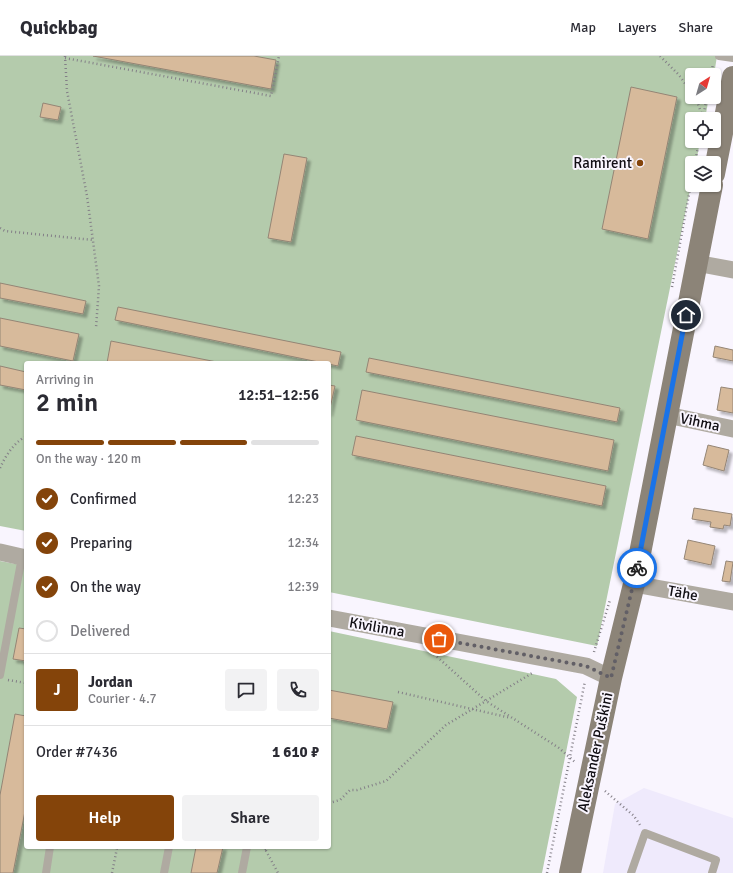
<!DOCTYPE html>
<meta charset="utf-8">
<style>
body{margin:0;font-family:Signika,sans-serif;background:#f2f2f3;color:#2b2b33;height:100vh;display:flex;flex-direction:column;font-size:15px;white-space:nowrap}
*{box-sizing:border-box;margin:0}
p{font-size:13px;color:#7c7c81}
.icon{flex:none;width:22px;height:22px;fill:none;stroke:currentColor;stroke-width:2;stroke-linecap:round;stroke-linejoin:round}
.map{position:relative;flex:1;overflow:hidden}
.panel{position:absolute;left:24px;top:305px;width:307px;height:488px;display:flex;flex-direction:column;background:#fff;border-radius:4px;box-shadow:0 1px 3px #0004}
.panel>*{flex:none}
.needle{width:26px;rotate:37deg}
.controls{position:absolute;left:685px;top:12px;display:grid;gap:8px}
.controls a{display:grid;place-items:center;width:36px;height:36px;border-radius:4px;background:#fff;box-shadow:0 1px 3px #0004;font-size:20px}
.pin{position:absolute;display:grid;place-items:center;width:34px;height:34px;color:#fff;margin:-17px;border:2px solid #fff;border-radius:50%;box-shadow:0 1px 4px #0007}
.courier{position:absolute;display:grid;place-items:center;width:40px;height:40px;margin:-20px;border:3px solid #1a73e8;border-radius:50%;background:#fff;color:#222;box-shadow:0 1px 5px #0007}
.headline em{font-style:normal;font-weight:600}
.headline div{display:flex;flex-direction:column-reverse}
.headline{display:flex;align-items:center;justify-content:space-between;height:68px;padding:0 12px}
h1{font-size:26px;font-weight:600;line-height:30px}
.bar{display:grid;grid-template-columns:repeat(4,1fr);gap:6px 4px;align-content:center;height:48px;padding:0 12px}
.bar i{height:5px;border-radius:3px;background:#e1e1e2}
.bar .active{background:#84440a}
.bar p{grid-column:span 4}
.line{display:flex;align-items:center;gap:10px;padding:0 12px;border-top:1px solid #e1e1e2}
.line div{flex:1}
.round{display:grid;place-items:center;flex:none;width:42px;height:42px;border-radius:4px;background:#f2f2f3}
ol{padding:0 12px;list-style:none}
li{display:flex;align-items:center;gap:12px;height:44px}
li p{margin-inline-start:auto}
li .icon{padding:4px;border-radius:50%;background:#84440a;color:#fff;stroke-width:4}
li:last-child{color:#7c7c81}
li i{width:22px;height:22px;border:2px solid #e1e1e2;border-radius:50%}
.primary-button{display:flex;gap:8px;margin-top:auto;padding:8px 12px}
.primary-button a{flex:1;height:46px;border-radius:4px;background:#84440a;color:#fff;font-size:16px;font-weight:600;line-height:46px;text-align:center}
.primary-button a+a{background:#f2f2f3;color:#2b2b33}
header{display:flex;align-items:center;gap:24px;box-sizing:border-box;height:56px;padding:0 20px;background:#fff;border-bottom:1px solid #e1e1e2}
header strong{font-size:19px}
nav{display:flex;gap:22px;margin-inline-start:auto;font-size:14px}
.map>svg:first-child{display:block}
.commercial{fill:#efeafc}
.green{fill:#b4cbac}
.building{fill:#d7ba9b;stroke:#948575;filter:url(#shadow)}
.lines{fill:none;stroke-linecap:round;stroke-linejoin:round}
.path{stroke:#837f87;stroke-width:2.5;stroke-dasharray:1 3;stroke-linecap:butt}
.service{stroke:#afaaa1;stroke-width:8}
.minor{stroke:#afaaa1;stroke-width:17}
.secondary{stroke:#8c8478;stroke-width:22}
.done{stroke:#625f66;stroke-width:4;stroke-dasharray:0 7.2}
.route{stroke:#1a73e8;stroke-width:5}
.poi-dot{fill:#84440a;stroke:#f9f5fe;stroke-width:1.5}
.labels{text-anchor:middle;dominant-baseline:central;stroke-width:4;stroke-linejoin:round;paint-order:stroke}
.poi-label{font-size:15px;fill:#110e14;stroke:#f9f5fe;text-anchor:end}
.street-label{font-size:15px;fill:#110e14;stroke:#f9f5fe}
</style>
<header>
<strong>Quickbag</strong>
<nav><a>Map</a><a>Layers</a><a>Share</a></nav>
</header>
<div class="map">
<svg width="733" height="817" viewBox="0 0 733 817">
<defs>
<filter id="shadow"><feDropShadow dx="3.5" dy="3.5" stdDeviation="1" flood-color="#0004"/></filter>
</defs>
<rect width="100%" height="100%" fill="#f9f5fe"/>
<path class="commercial" d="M 644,732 L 733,762 L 733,817 L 603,817 L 615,748 Z"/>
<path class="green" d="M 0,0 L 717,0 L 714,19 L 692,19 L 692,41 L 709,41 L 705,63 L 692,63 L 692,85 L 700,85 L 696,107 L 692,107 L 692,124 L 597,590 L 329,536 L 329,307 L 26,307 L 26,475 L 0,470 Z
M 0,505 L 26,510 L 26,791 L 329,791 L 329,575 L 556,623 L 577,641 L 542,817 L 0,817 Z"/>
<path class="building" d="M 93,0 L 254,0 L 276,4 L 271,33 Z
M 631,31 L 677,41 L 648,183 L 602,173 Z
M 43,47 L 61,51 L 58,64 L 40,61 Z
M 284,98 L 307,102 L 291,186 L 268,182 Z
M 0,227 L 86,245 L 83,258 L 0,242 Z
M 118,251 L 341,296 L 338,310 L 115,264 Z
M 0,262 L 79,278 L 73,305 L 0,290 Z
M 111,285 L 222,307 L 107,307 Z
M 715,290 L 733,294 L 733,305 L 713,301 Z
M 369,302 L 620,352 L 617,366 L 366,316 Z
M 0,310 L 26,316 L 26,334 L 0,329 Z
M 329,329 L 335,330 L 329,357 Z
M 721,331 L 733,333 L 733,357 L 717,354 Z
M 362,334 L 614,384 L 608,415 L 356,364 Z
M 356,380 L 606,430 L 602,450 L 352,399 Z
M 708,389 L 729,394 L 724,415 L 703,409 Z
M 694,452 L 732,458 L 730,470 L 724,469 L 723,473 L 710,471 L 711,466 L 692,463 Z
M 688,484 L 715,490 L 711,509 L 684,503 Z
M 726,505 L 733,506 L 730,526 L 722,525 Z
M 19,572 L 26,573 L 26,605 L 13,603 Z
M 329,634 L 393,646 L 387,673 L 329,662 Z
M 15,658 L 26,660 L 26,750 L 13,817 L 0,817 L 0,739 Z
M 196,791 L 223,791 L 217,817 L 191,817 Z"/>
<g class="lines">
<path class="path" d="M 65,0 L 67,35 L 87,140 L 99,230 L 96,272
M 660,0 L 679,19 L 692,37
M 65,2 L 271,40 L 279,0
M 711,19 L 713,8
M 695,41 L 697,45 L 703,62
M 703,61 L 707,41
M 695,107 L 699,85
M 0,172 L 5,175 L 93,184
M 672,231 L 692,122
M 0,412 C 6,399 13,388 26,380
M 594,596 L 610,544
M 434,598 L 486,645 L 559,692 L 575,706
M 8,624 L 26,627
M 398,636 L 511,662
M 605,735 L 634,760 L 640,769
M 329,747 L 340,744 L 350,734 L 357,734 L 386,725 L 446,669 L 534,616
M 115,791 L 127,791
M 264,791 L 278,817
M 265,794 L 270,791
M 112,817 L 117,792
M 547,817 L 585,625"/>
<path class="service" d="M 719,0 L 733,2
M 0,619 L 22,501
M 46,817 L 50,791
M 164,817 L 169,791
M 242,817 L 247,791
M 631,817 L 645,777 L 716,804 L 712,817"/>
<path class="minor" d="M 696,207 L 733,214
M 667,359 L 733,373
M 0,496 L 26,502
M 634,528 L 733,546
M 329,562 L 586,610 L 611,622"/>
<path class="secondary" d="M 714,118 L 733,21
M 570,817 L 611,622 L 634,528 L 712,129"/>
</g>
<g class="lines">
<path class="done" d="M 439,583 L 586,610 L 611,622 L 637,512"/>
<path class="route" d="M 637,512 L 686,259"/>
</g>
<circle class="poi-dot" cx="640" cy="107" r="4"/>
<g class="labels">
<g class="poi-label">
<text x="632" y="107">Ramirent</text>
</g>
<g class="street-label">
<text transform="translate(700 366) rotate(12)">Vihma</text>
<text transform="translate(683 537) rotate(10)">Tähe</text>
<text transform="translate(377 571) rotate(10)">Kivilinna</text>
<text transform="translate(595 696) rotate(-78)">Aleksander Puškini</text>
</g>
</g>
</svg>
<div class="controls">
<a><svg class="needle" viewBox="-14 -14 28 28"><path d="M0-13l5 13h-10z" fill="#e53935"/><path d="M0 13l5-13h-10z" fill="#7c7c81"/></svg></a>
<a><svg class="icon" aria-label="locate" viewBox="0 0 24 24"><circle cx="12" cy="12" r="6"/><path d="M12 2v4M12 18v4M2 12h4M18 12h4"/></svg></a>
<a><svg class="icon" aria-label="layers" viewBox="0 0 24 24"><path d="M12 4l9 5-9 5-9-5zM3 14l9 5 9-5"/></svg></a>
</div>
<div class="pin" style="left:439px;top:583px;background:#ea580c"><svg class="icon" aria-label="bag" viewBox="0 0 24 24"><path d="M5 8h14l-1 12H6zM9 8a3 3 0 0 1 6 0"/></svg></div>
<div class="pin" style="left:686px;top:259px;background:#1f2937"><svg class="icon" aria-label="home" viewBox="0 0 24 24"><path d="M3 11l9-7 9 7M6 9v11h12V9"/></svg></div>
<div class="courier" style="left:637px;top:512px"><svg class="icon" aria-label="bike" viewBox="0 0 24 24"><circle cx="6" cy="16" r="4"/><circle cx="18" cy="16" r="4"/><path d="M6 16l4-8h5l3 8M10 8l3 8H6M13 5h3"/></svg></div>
<section class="panel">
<div class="headline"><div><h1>2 min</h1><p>Arriving in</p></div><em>12:51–12:56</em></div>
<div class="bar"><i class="active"></i><i class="active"></i><i class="active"></i><i></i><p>On the way · 120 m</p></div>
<ol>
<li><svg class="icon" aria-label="check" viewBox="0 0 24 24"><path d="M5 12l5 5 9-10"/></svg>Confirmed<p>12:23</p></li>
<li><svg class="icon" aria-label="check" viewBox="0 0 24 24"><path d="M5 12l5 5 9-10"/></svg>Preparing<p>12:34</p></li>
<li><svg class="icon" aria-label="check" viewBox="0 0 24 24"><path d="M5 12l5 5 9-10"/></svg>On the way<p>12:39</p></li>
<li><i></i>Delivered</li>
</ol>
<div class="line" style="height:72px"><b class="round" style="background:#84440a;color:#fff">J</b><div><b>Jordan</b><p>Courier · 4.7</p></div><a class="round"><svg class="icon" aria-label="chat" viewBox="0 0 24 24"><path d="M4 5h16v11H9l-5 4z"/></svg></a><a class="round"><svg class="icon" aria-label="phone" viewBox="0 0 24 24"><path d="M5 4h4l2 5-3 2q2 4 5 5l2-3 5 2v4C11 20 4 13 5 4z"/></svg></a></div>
<div class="line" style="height:52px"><div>Order #7436</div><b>1 610 ₽</b></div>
<div class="primary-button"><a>Help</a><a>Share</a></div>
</section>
</div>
